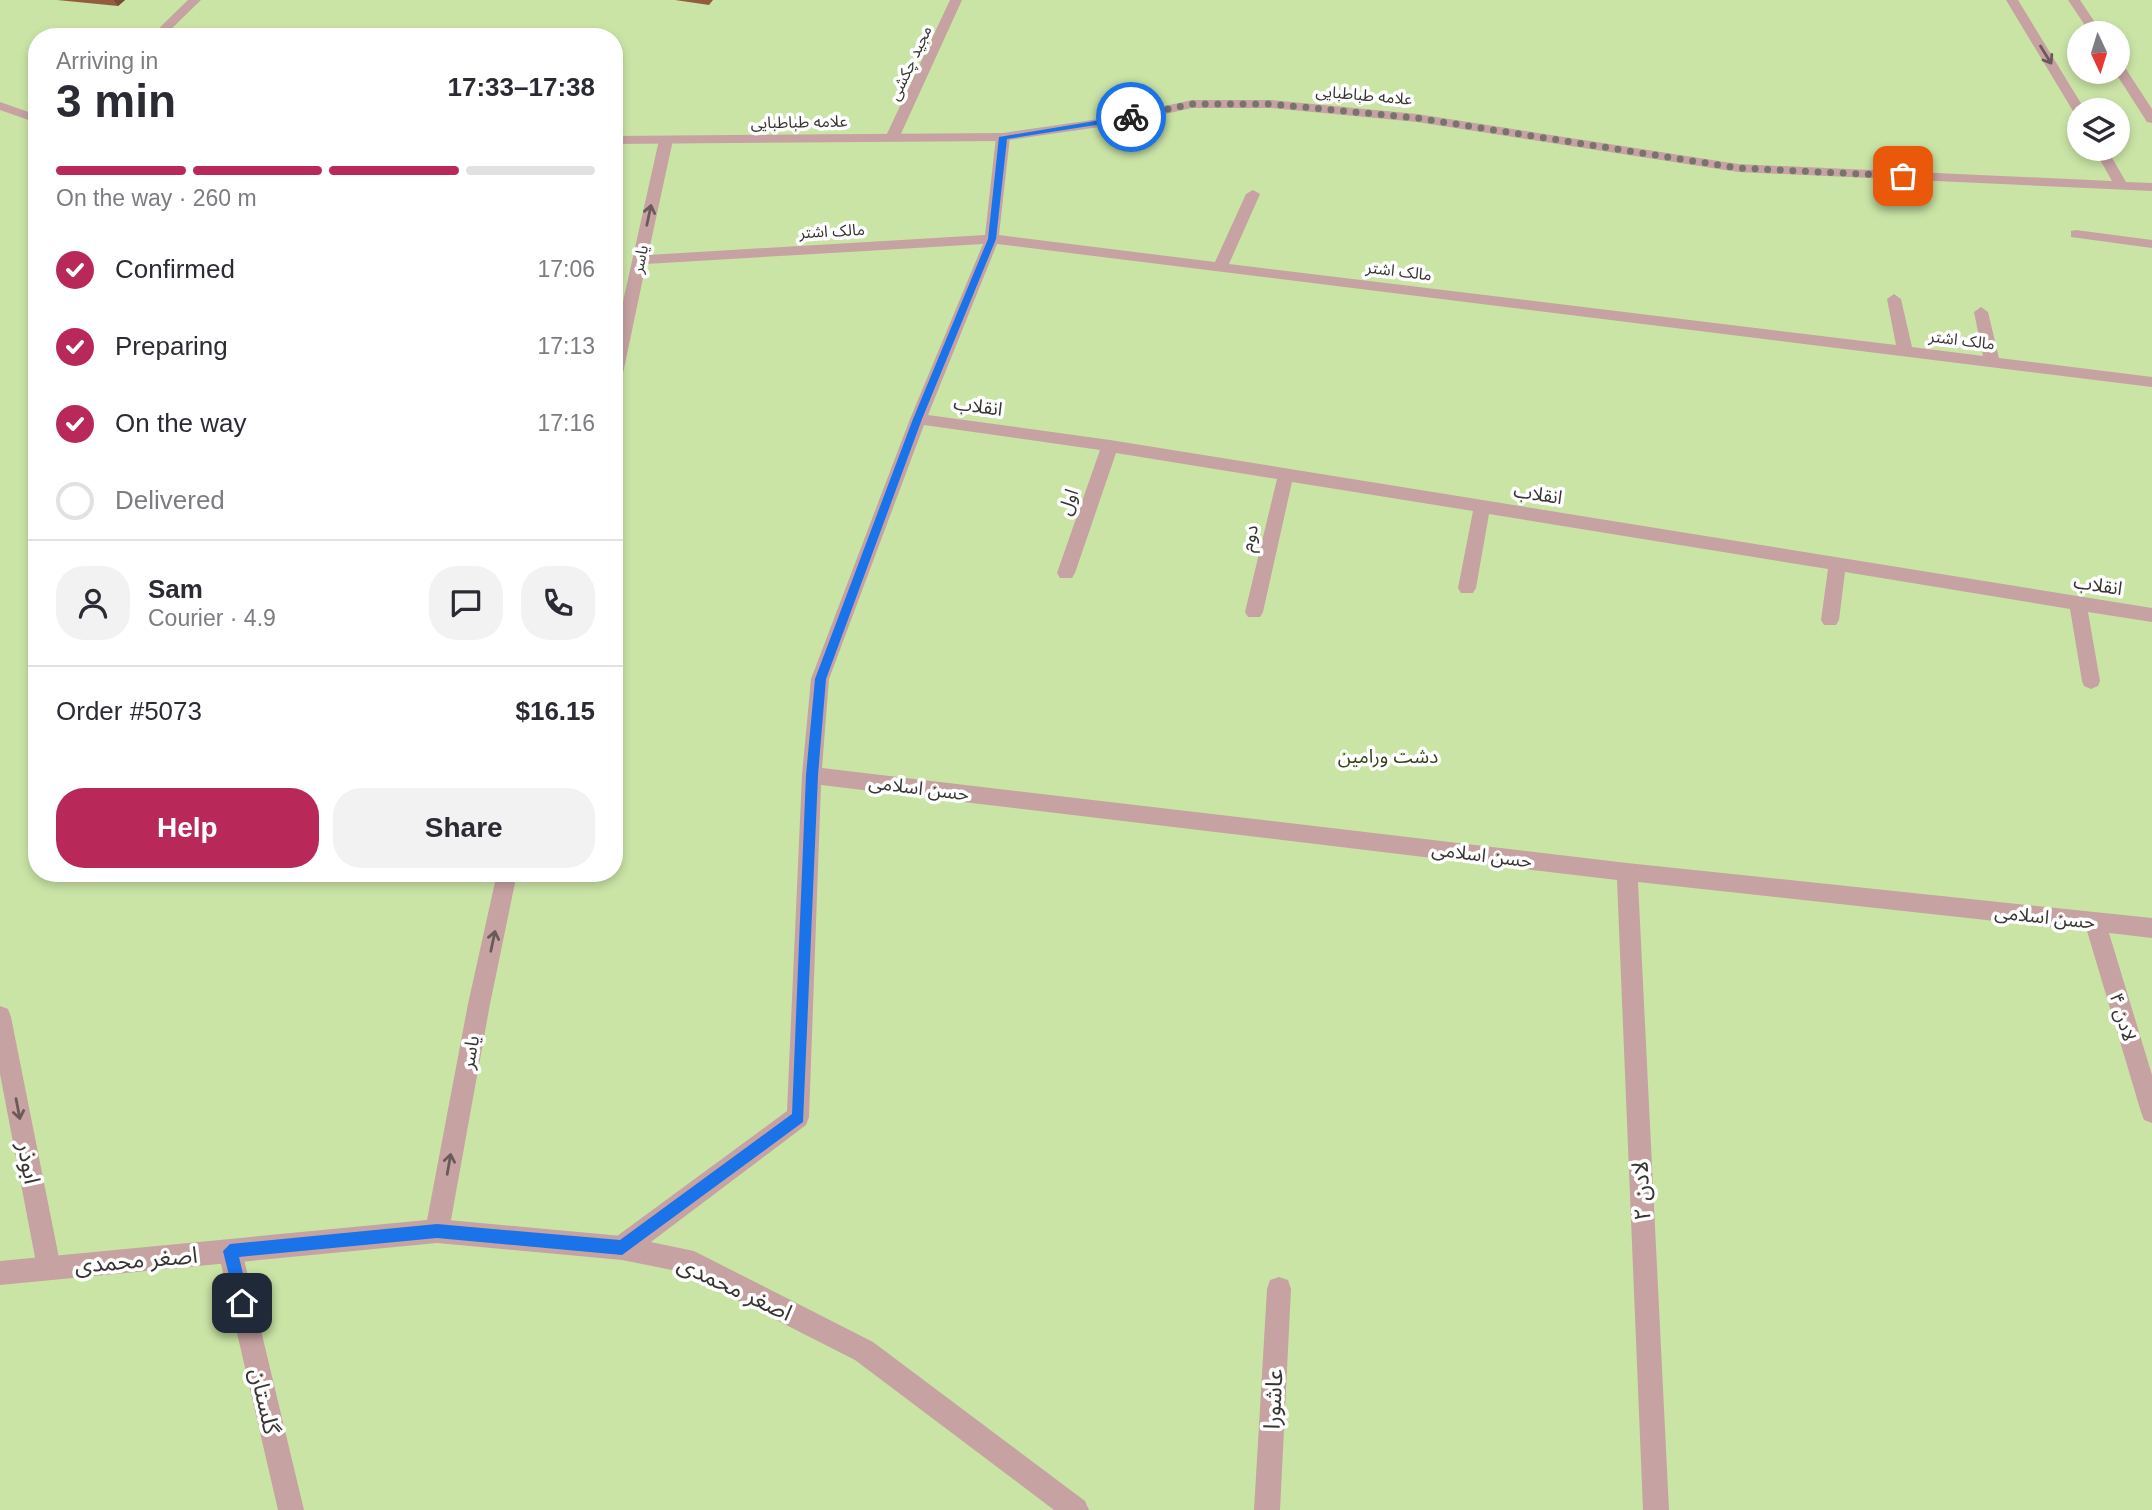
<!DOCTYPE html>
<meta charset="utf-8">
<style>
body{margin:0;font-family:Helvetica,"Noto Sans Arabic",sans-serif;background:#f2f2f3;color:#2b2b33;height:100vh;display:flex;flex-direction:column;font-size:26px;white-space:nowrap}
*{box-sizing:border-box;margin:0}
p{font-size:23px;color:#7c7c81}
.icon{flex:none;width:38px;height:38px;fill:none;stroke:currentColor;stroke-width:2;stroke-linecap:round;stroke-linejoin:round}
.map{position:relative;flex:1;overflow:hidden}
.sheet{position:absolute;left:28px;top:28px;width:595px;height:854px;display:flex;flex-direction:column;background:#fff;border-radius:28px;box-shadow:0 4px 10px #0003}
.sheet>*{flex:none}
.needle{width:46px;rotate:176deg}
.fabs{position:absolute;left:2067px;top:21px;display:grid;gap:14px}
.fabs a{display:grid;place-items:center;width:63px;height:63px;border-radius:50%;background:#fff;box-shadow:0 4px 10px #0003;font-size:35px}
.pin{position:absolute;display:grid;place-items:center;width:60px;height:60px;color:#fff;margin:-30px;border-radius:14px;box-shadow:0 4px 10px #0006}
.courier{position:absolute;display:grid;place-items:center;width:70px;height:70px;margin:-35px;border:5px solid #1a73e8;border-radius:50%;background:#fff;color:#222;box-shadow:0 2px 9px #0007}
.summary em{font-style:normal;font-weight:700}
.summary div{display:flex;flex-direction:column-reverse}
.summary{display:flex;align-items:center;justify-content:space-between;height:119px;padding:0 28px}
h1{font-size:46px;font-weight:700;line-height:52px}
.bar{display:grid;grid-template-columns:repeat(4,1fr);gap:10px 7px;align-content:center;height:84px;padding:0 28px}
.bar i{height:9px;border-radius:5px;background:#e1e1e2}
.bar .selected{background:#b8295a}
.bar p{grid-column:span 4}
.line{display:flex;align-items:center;gap:18px;padding:0 28px;border-top:2px solid #e1e1e2}
.line div{flex:1}
.round{display:grid;place-items:center;flex:none;width:74px;height:74px;border-radius:28px;background:#f2f2f3}
ol{padding:0 28px;list-style:none}
li{display:flex;align-items:center;gap:21px;height:77px}
li p{margin-inline-start:auto}
li .icon{padding:7px;border-radius:50%;background:#b8295a;color:#fff;stroke-width:4}
li:last-child{color:#7c7c81}
li i{width:38px;height:38px;border:4px solid #e1e1e2;border-radius:50%}
.cta{display:flex;gap:14px;margin-top:auto;padding:14px 28px}
.cta a{flex:1;height:80px;border-radius:28px;background:#b8295a;color:#fff;font-size:28px;font-weight:700;line-height:80px;text-align:center}
.cta a+a{background:#f2f2f3;color:#2b2b33}
.map>svg:first-child{display:block}
.green{fill:#cae4a6;fill-rule:evenodd}
.lines{fill:none;stroke-linecap:round;stroke-linejoin:round}
.minor{fill:#c6a2a2;fill-rule:evenodd}
.tertiary{fill:#c6a2a2;fill-rule:evenodd}
.wall{fill:#925d3f}
.shaded-wall{fill:#774c33}
.oneway{stroke:#6a5a59}
.route{fill:#1a73e8}
.done{stroke:#797370;stroke-width:7;stroke-dasharray:0 12.6}
.labels{text-anchor:middle;dominant-baseline:central;stroke-width:7;stroke-linejoin:round;paint-order:stroke}
.far-street-label{font-size:16px;fill:#383432;stroke:#fff}
.street-label{font-size:19px;fill:#383432;stroke:#fff}
.park-label{font-size:19px;fill:#334415;stroke:#fff}
.near-street-label{font-size:23px;fill:#383432;stroke:#fff}
</style>
<div class="map">
<svg width="2152" height="1510" viewBox="0 0 2152 1510">
<rect width="100%" height="100%" fill="#f3e9e3"/>
<path class="green" d="M 0,0 L 2152,0 L 2152,1510 L 0,1510 ZM 2079,33 L 2118,33 L 2118,72 L 2079,72 ZM 37,37 L 614,37 L 614,873 L 37,873 ZM 2079,110 L 2118,110 L 2118,149 L 2079,149 Z"/>
<g class="lines">
<path class="minor" d="M 950,0 L 962,0 L 899,138 L 897,141 L 887,141 L 885,138 Z
M 1003,133 L 1010,137 L 999,235 L 1215,262 L 1246,194 L 1253,190 L 1260,194 L 1229,264 L 1896,345 L 1887,299 L 1894,294 L 1901,299 L 1912,347 L 1983,356 L 1974,312 L 1981,307 L 1988,312 L 1999,358 L 2152,377 L 2152,387 L 997,244 L 928,415 L 1110,440 L 2152,608 L 2152,622 L 2088,612 L 2100,681 L 2098,686 L 2091,689 L 2084,686 L 2082,681 L 2070,609 L 1845,572 L 1839,620 L 1836,625 L 1824,625 L 1821,620 L 1828,569 L 1489,514 L 1476,588 L 1473,593 L 1461,593 L 1458,588 L 1473,511 L 1292,482 L 1263,612 L 1260,617 L 1248,617 L 1245,612 L 1277,479 L 1116,453 L 1075,573 L 1072,578 L 1060,578 L 1057,573 L 1100,450 L 924,425 L 829,679 L 822,768 L 1627,863 L 2152,918 L 2152,938 L 2109,933 L 2152,1075 L 2152,1123 L 2144,1120 L 2141,1112 L 2087,931 L 1638,882 L 1669,1510 L 1643,1510 L 1617,880 L 821,785 L 809,1117 L 806,1125 L 631,1257 L 622,1260 L 613,1257 L 610,1248 L 613,1239 L 787,1111 L 802,775 L 811,679 L 910,419 L 983,244 L 646,264 L 622,378 L 614,383 L 614,342 L 659,140 L 666,136 L 673,140 L 648,255 L 985,235 L 996,137 Z
M 2076,230 L 2152,240 L 2152,248 L 2071,237 L 2071,231 Z
M 497,873 L 517,873 L 490,1004 L 449,1231 L 445,1239 L 437,1243 L 429,1239 L 425,1231 L 468,1004 Z
M 0,1006 L 8,1009 L 11,1017 L 61,1268 L 58,1277 L 49,1280 L 40,1277 L 37,1268 L 0,1074 Z
M 230,1239 L 239,1242 L 242,1251 L 304,1510 L 278,1510 L 218,1251 L 221,1242 Z
M 1279,1277 L 1288,1280 L 1291,1289 L 1280,1510 L 1254,1510 L 1267,1289 L 1270,1280 Z"/>
<path class="tertiary" d="M 188,0 L 201,0 L 163,37 L 150,37 Z
M 2006,0 L 2018,0 L 2085,110 L 2079,110 L 2079,115 L 2073,111 Z
M 2068,0 L 2080,0 L 2102,33 L 2090,33 Z
M 2118,62 L 2122,63 L 2152,109 L 2152,123 L 2147,122 L 2115,72 Z
M 1192,100 L 1271,100 L 1417,114 L 1738,164 L 2112,181 L 2094,149 L 2107,149 L 2126,182 L 2152,183 L 2152,191 L 1738,172 L 1417,122 L 1271,108 L 1192,108 L 1120,124 L 1003,141 L 614,144 L 614,136 L 1003,133 L 1120,116 Z
M 0,102 L 37,115 L 37,123 L 0,110 Z
M 437,1219 L 622,1236 L 694,1251 L 873,1342 L 1085,1501 L 1089,1510 L 1054,1510 L 855,1360 L 682,1272 L 622,1260 L 437,1243 L 0,1285 L 0,1261 Z"/>
</g>
<path class="wall" d="M 57,0 L 125,0 L 118,6 Z
M 675,0 L 713,0 L 709,5 Z"/>
<path class="shaded-wall" d="M 114,0 L 125,0 L 118,6 Z"/>
<defs><path id="oneway-shaft" d="M-6 0H5M1.5-3L5.5 0L1.5 3" fill="none" stroke-width="1.6" stroke-linecap="round" stroke-linejoin="round" transform="scale(1.75)"/></defs>
<g class="oneway">
<use href="#oneway-shaft" transform="translate(2046 55) rotate(58)"/>
<use href="#oneway-shaft" transform="translate(649 215) rotate(-78)"/>
<use href="#oneway-shaft" transform="translate(493 941) rotate(-78)"/>
<use href="#oneway-shaft" transform="translate(18 1109) rotate(79)"/>
<use href="#oneway-shaft" transform="translate(449 1164) rotate(-80)"/>
</g>
<path class="route" d="M 1131,115 L 1134,119 L 1007,139 L 996,239 L 922,419 L 826,679 L 818,775 L 803,1122 L 622,1255 L 437,1238 L 239,1257 L 250,1303 L 248,1308 L 242,1310 L 237,1308 L 223,1251 L 230,1244 L 437,1224 L 620,1240 L 792,1114 L 806,775 L 815,679 L 913,419 L 988,239 L 999,137 Z"/>
<g class="lines">
<path class="done" d="M 1131,117 L 1192,104 L 1271,104 L 1417,118 L 1738,168 L 1903,176"/>
</g>
<g class="labels">
<g class="far-street-label">
<text transform="translate(910 63) rotate(-65)">مجید چکشی</text>
<text transform="translate(1364 95) rotate(5)">علامه طباطبایی</text>
<text transform="translate(799 122) rotate(-1)">علامه طباطبایی</text>
<text transform="translate(832 231) rotate(-3)">مالک اشتر</text>
<text transform="translate(640 259) rotate(-78)">یاسر</text>
<text transform="translate(1399 271) rotate(7)">مالک اشتر</text>
<text transform="translate(1962 340) rotate(7)">مالک اشتر</text>
</g>
<g class="street-label">
<text transform="translate(978 406) rotate(8)">انقلاب</text>
<text transform="translate(1538 494) rotate(9)">انقلاب</text>
<text transform="translate(1068 502) rotate(-71)">اول</text>
<text transform="translate(1249 538) rotate(-77)">دوم</text>
<text transform="translate(2098 585) rotate(9)">انقلاب</text>
<text transform="translate(919 788) rotate(7)">حسن اسلامی</text>
<text transform="translate(1482 855) rotate(7)">حسن اسلامی</text>
<text transform="translate(2045 917) rotate(6)">حسن اسلامی</text>
<text transform="translate(2123 1017) rotate(73)">لادن ۴</text>
<text transform="translate(470 1052) rotate(-80)">یاسر</text>
</g>
<g class="park-label">
<text x="1388" y="756">دشت ورامین</text>
</g>
<g class="near-street-label">
<text transform="translate(29 1163) rotate(79)">ابوذر</text>
<text transform="translate(1641 1191) rotate(-93)">لادن ۲</text>
<text transform="translate(136 1260) rotate(-5)">اصغر محمدی</text>
<text transform="translate(735 1288) rotate(25)">اصغر محمدی</text>
<text transform="translate(1273 1399) rotate(-87)">عاشورا</text>
<text transform="translate(265 1401) rotate(77)">گلستان</text>
</g>
</g>
</svg>
<div class="fabs">
<a><svg class="needle" viewBox="-14 -14 28 28"><path d="M0-13l5 13h-10z" fill="#e53935"/><path d="M0 13l5-13h-10z" fill="#7c7c81"/></svg></a>
<a><svg class="icon" aria-label="layers" viewBox="0 0 24 24"><path d="M12 4l9 5-9 5-9-5zM3 14l9 5 9-5"/></svg></a>
</div>
<div class="pin" style="left:1903px;top:176px;background:#ea580c"><svg class="icon" aria-label="bag" viewBox="0 0 24 24"><path d="M5 8h14l-1 12H6zM9 8a3 3 0 0 1 6 0"/></svg></div>
<div class="pin" style="left:242px;top:1303px;background:#1f2937"><svg class="icon" aria-label="home" viewBox="0 0 24 24"><path d="M3 11l9-7 9 7M6 9v11h12V9"/></svg></div>
<div class="courier" style="left:1131px;top:117px"><svg class="icon" aria-label="bike" viewBox="0 0 24 24"><circle cx="6" cy="16" r="4"/><circle cx="18" cy="16" r="4"/><path d="M6 16l4-8h5l3 8M10 8l3 8H6M13 5h3"/></svg></div>
<section class="sheet">
<div class="summary"><div><h1>3 min</h1><p>Arriving in</p></div><em>17:33–17:38</em></div>
<div class="bar"><i class="selected"></i><i class="selected"></i><i class="selected"></i><i></i><p>On the way · 260 m</p></div>
<ol>
<li><svg class="icon" aria-label="check" viewBox="0 0 24 24"><path d="M5 12l5 5 9-10"/></svg>Confirmed<p>17:06</p></li>
<li><svg class="icon" aria-label="check" viewBox="0 0 24 24"><path d="M5 12l5 5 9-10"/></svg>Preparing<p>17:13</p></li>
<li><svg class="icon" aria-label="check" viewBox="0 0 24 24"><path d="M5 12l5 5 9-10"/></svg>On the way<p>17:16</p></li>
<li><i></i>Delivered</li>
</ol>
<div class="line" style="height:126px"><a class="round"><svg class="icon" aria-label="person" viewBox="0 0 24 24"><circle cx="12" cy="8" r="4"/><path d="M4 21q1-7 8-7t8 7"/></svg></a><div><b>Sam</b><p>Courier · 4.9</p></div><a class="round"><svg class="icon" aria-label="chat" viewBox="0 0 24 24"><path d="M4 5h16v11H9l-5 4z"/></svg></a><a class="round"><svg class="icon" aria-label="phone" viewBox="0 0 24 24"><path d="M5 4h4l2 5-3 2q2 4 5 5l2-3 5 2v4C11 20 4 13 5 4z"/></svg></a></div>
<div class="line" style="height:91px"><div>Order #5073</div><b>$16.15</b></div>
<div class="cta"><a>Help</a><a>Share</a></div>
</section>
</div>
